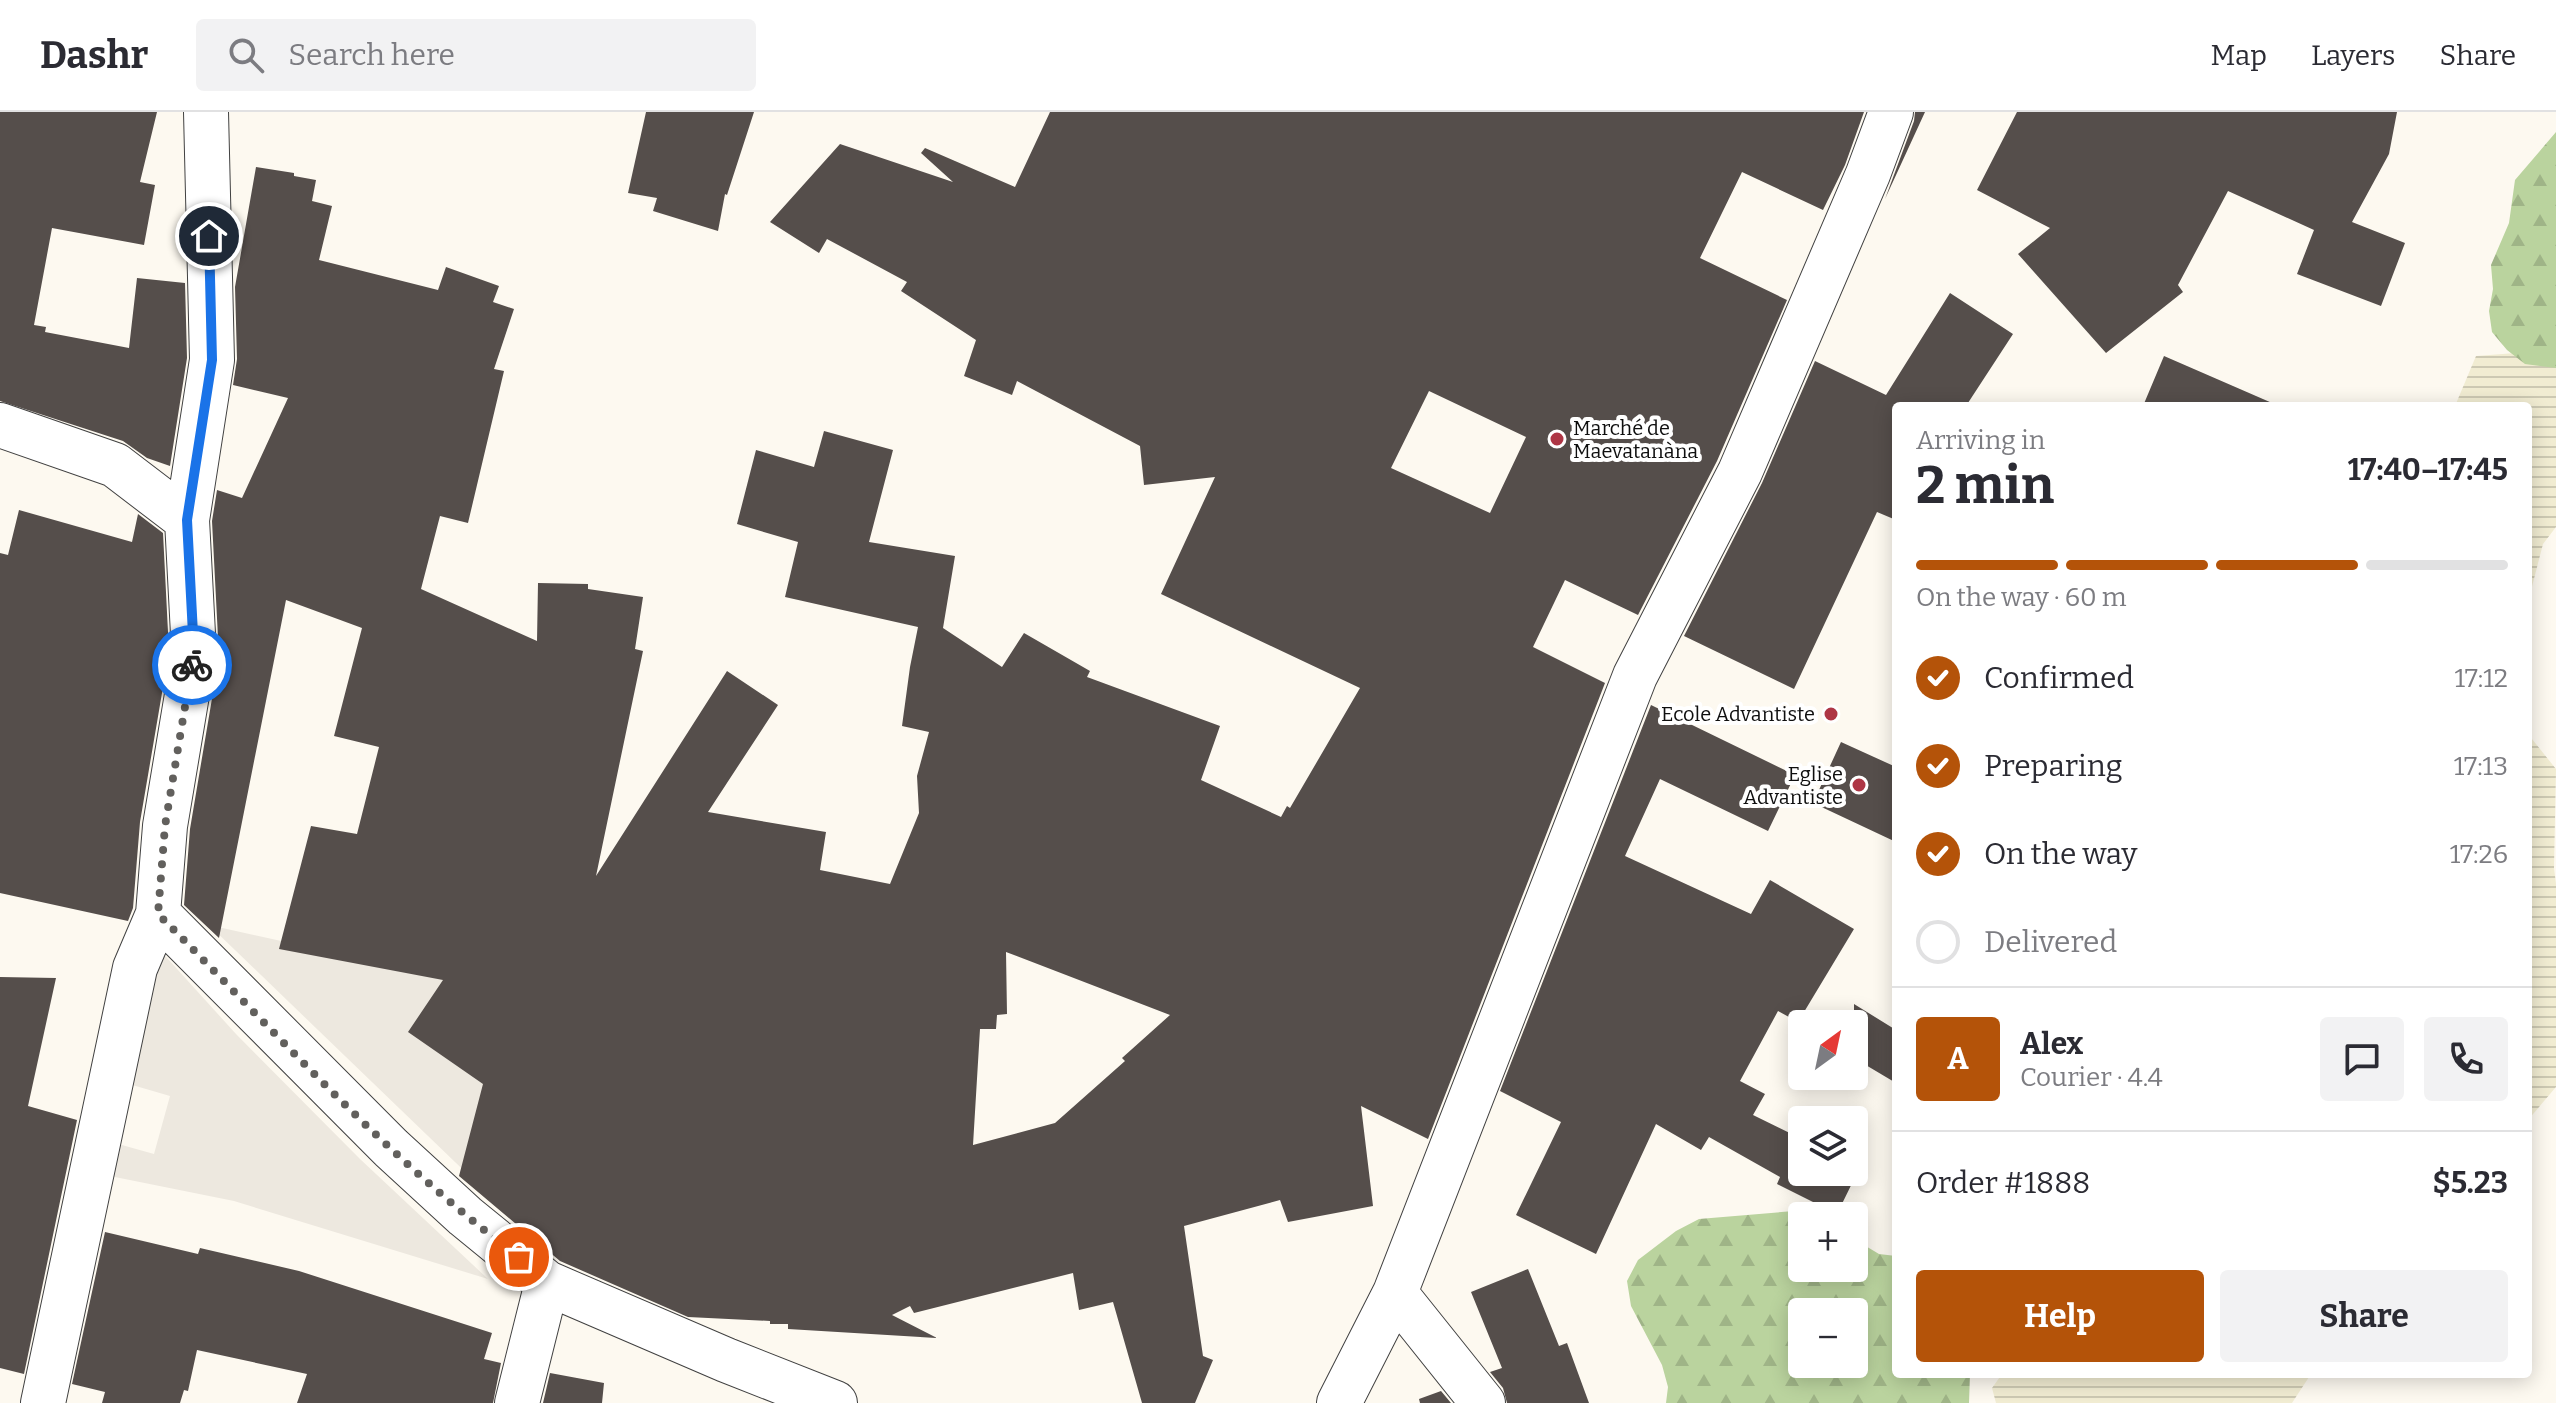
<!DOCTYPE html>
<meta charset="utf-8">
<style>
body{margin:0;font-family:Bitter,serif;background:#f2f2f3;color:#2b2b33;height:100vh;display:flex;flex-direction:column;font-size:30px;white-space:nowrap}
*{box-sizing:border-box;margin:0}
p{font-size:26px;color:#7c7c81}
.icon{flex:none;width:44px;height:44px;fill:none;stroke:currentColor;stroke-width:2;stroke-linecap:round;stroke-linejoin:round}
.map{position:relative;flex:1;overflow:hidden}
.panel{position:absolute;left:1892px;top:290px;width:640px;height:976px;display:flex;flex-direction:column;background:#fff;border-radius:8px;box-shadow:0 4px 20px #0003}
.panel>*{flex:none}
.needle{width:52px;rotate:33deg}
.buttons{position:absolute;left:1788px;top:898px;display:grid;gap:16px}
.buttons a{display:grid;place-items:center;width:80px;height:80px;border-radius:8px;background:#fff;box-shadow:0 4px 20px #0003;font-size:40px}
.pin{position:absolute;display:grid;place-items:center;width:68px;height:68px;color:#fff;margin:-34px;border:4px solid #fff;border-radius:50%;box-shadow:0 2px 8px #0007}
.courier{position:absolute;display:grid;place-items:center;width:80px;height:80px;margin:-40px;border:6px solid #1a73e8;border-radius:50%;background:#fff;color:#222;box-shadow:0 2px 10px #0007}
.overview em{font-style:normal;font-weight:700}
.overview div{display:flex;flex-direction:column-reverse}
.overview{display:flex;align-items:center;justify-content:space-between;height:136px;padding:0 24px}
h1{font-size:52px;font-weight:700;line-height:60px}
.bar{display:grid;grid-template-columns:repeat(4,1fr);gap:12px 8px;align-content:center;height:96px;padding:0 24px}
.bar i{height:10px;border-radius:6px;background:#e1e1e2}
.bar .selected{background:#b45309}
.bar p{grid-column:span 4}
.line{display:flex;align-items:center;gap:20px;padding:0 24px;border-top:2px solid #e1e1e2}
.line div{flex:1}
.round{display:grid;place-items:center;flex:none;width:84px;height:84px;border-radius:8px;background:#f2f2f3}
ol{padding:0 24px;list-style:none}
li{display:flex;align-items:center;gap:24px;height:88px}
li p{margin-inline-start:auto}
li .icon{padding:8px;border-radius:50%;background:#b45309;color:#fff;stroke-width:4}
li:last-child{color:#7c7c81}
li i{width:44px;height:44px;border:4px solid #e1e1e2;border-radius:50%}
.primary-button{display:flex;gap:16px;margin-top:auto;padding:16px 24px}
.primary-button a{flex:1;height:92px;border-radius:8px;background:#b45309;color:#fff;font-size:32px;font-weight:700;line-height:92px;text-align:center}
.primary-button a+a{background:#f2f2f3;color:#2b2b33}
header{display:flex;align-items:center;gap:48px;box-sizing:border-box;height:112px;padding:0 40px;background:#fff;border-bottom:2px solid #e1e1e2}
header strong{font-size:38px}
nav{display:flex;gap:44px;margin-inline-start:auto;font-size:28px}
.search{width:560px;height:72px;background:#f2f2f3;display:flex;align-items:center;gap:20px;box-sizing:border-box;padding:0 28px;border-radius:8px;color:#7c7c81;font-size:30px}
.map>svg:first-child{display:block}
.farmland{fill:url(#farmland-rules)}
.forest{fill:url(#forest-firs);fill-rule:evenodd}
.plaza{fill:#ede8df}
.building{fill:#554e4b;fill-rule:evenodd}
.lines{fill:none;stroke-linecap:round;stroke-linejoin:round}
.minor-casing{stroke:#414141;stroke-width:46}
.minor{stroke:#fff;stroke-width:44}
.done{stroke:#62605d;stroke-width:8;stroke-dasharray:0 14.4}
.route{stroke:#1a73e8;stroke-width:10}
.poi-dot{fill:#ae3645;stroke:#fff;stroke-width:3}
.labels{text-anchor:middle;dominant-baseline:central;stroke-width:8;stroke-linejoin:round;paint-order:stroke}
.poi-label{font-size:20px;fill:#0e0e0e;stroke:#fff;text-anchor:end}
</style>
<header>
<strong>Dashr</strong>
<div class="search"><svg class="icon" aria-label="search" viewBox="0 0 24 24"><circle cx="10" cy="10" r="6"/><path d="M15 15l6 6"/></svg>Search here</div>
<nav><a>Map</a><a>Layers</a><a>Share</a></nav>
</header>
<div class="map">
<svg width="2556" height="1291" viewBox="0 0 2556 1291">
<defs>
<pattern id="farmland-rules" width="6" height="5" patternUnits="userSpaceOnUse" patternTransform="scale(2)"><rect width="6" height="5" fill="#f1ecd2"/><path d="M0 2.5h6" fill="none" stroke="#cdc9b3"/></pattern>
<pattern id="forest-firs" width="22" height="20" patternUnits="userSpaceOnUse" patternTransform="scale(2)"><rect width="22" height="20" fill="#bad39e"/><path d="M5 1l3.5 6h-7zM16 11l3.5 6h-7z" fill="#9fb487"/></pattern>
</defs>
<rect width="100%" height="100%" fill="#fdf9f0"/>
<path class="farmland" d="M 2556,238 L 2556,415 L 2543,432 L 2528,490 L 2528,294 L 2455,294 L 2476,244 Z
M 2528,622 L 2556,657 L 2554,756 L 2556,772 L 2556,975 L 2528,1008 Z
M 2002,1262 L 2311,1262 L 2292,1291 L 1996,1291 L 1992,1276 Z"/>
<path class="forest" d="M 2556,20 L 2556,256 L 2525,252 L 2507,238 L 2492,220 L 2489,199 L 2493,177 L 2491,153 L 2509,111 L 2515,68 Z
M 1794,1099 L 1814,1104 L 1802,1104 L 1802,1156 L 1854,1156 L 1854,1127 L 1879,1142 L 1896,1144 L 1896,1262 L 1970,1262 L 1969,1291 L 1666,1291 L 1668,1275 L 1662,1253 L 1631,1194 L 1627,1169 L 1638,1148 L 1676,1119 L 1699,1107 ZM 1802,1200 L 1854,1200 L 1854,1252 L 1802,1252 Z"/>
<path class="plaza" d="M 209,813 L 449,866 L 516,938 L 482,1076 Z
M 158,836 L 236,922 L 360,1047 L 488,1167 L 234,1089 L 95,1061 L 104,1028 L 154,1042 L 170,984 L 122,970 Z"/>
<path class="building" d="M 0,0 L 157,0 L 140,70 L 155,73 L 144,133 L 52,116 L 34,213 L 46,215 L 45,220 L 129,236 L 137,166 L 185,171 L 187,246 L 170,354 L 147,346 L 123,329 L 0,289 Z
M 646,0 L 754,0 L 727,83 L 725,82 L 718,119 L 653,99 L 657,86 L 628,81 Z
M 1050,0 L 1864,0 L 1845,53 L 1823,98 L 1742,60 L 1700,146 L 1787,188 L 1717,349 L 1638,503 L 1565,468 L 1533,535 L 1605,571 L 1428,1027 L 1361,994 L 1373,1094 L 1288,1110 L 1280,1088 L 1184,1114 L 1203,1244 L 1213,1248 L 1195,1291 L 1142,1291 L 1113,1190 L 1079,1198 L 1073,1161 L 914,1201 L 910,1194 L 892,1203 L 937,1226 L 788,1217 L 788,1212 L 770,1212 L 770,1209 L 688,1205 L 560,1149 L 459,1064 L 483,972 L 408,920 L 443,868 L 279,837 L 311,714 L 357,722 L 379,635 L 334,624 L 362,516 L 286,488 L 219,826 L 184,793 L 190,717 L 219,545 L 212,409 L 217,378 L 242,386 L 288,286 L 233,273 L 237,247 L 235,175 L 256,55 L 294,61 L 294,64 L 316,68 L 312,89 L 332,94 L 319,148 L 438,178 L 446,155 L 499,174 L 493,190 L 514,197 L 494,257 L 504,259 L 468,411 L 440,404 L 421,477 L 537,529 L 538,471 L 588,472 L 588,477 L 643,485 L 635,537 L 643,539 L 596,764 L 727,559 L 778,593 L 708,700 L 826,720 L 820,758 L 890,772 L 919,701 L 917,664 L 929,620 L 902,614 L 910,555 L 918,515 L 785,485 L 798,430 L 737,412 L 756,338 L 814,355 L 824,319 L 893,338 L 869,430 L 955,444 L 943,516 L 1002,555 L 1024,521 L 1090,559 L 1087,565 L 1220,614 L 1201,668 L 1281,705 L 1287,694 L 1290,696 L 1360,576 L 1161,482 L 1215,365 L 1144,373 L 1140,334 L 1017,269 L 1012,283 L 964,264 L 976,228 L 901,179 L 907,170 L 827,127 L 819,141 L 770,110 L 840,32 L 953,70 L 921,41 L 925,36 L 1015,75 ZM 1429,279 L 1526,325 L 1490,401 L 1391,356 ZM 1006,840 L 1170,903 L 1122,946 L 1125,949 L 1055,1011 L 973,1033 L 980,917 L 996,917 L 997,903 L 1007,902 Z
M 1915,0 L 1925,0 L 1885,87 L 1914,9 Z
M 2017,0 L 2397,0 L 2389,42 L 2352,110 L 2405,131 L 2381,194 L 2297,162 L 2314,118 L 2228,79 L 2178,173 L 2183,180 L 2106,241 L 2018,142 L 2050,116 L 1977,78 Z
M 1950,181 L 2013,222 L 1966,294 L 1896,294 L 1896,408 L 1877,400 L 1794,577 L 1684,524 L 1762,371 L 1815,249 L 1886,283 Z
M 2164,244 L 2279,294 L 2143,294 Z
M 19,398 L 132,430 L 138,402 L 163,421 L 169,540 L 140,710 L 133,796 L 128,809 L 0,781 L 0,441 L 8,443 Z
M 1651,593 L 1795,663 L 1768,719 L 1660,667 L 1625,744 L 1751,802 L 1770,768 L 1854,817 L 1798,910 L 1778,899 L 1740,969 L 1765,982 L 1753,1003 L 1802,1027 L 1802,1060 L 1854,1060 L 1854,1052 L 1860,1055 L 1837,1102 L 1777,1072 L 1780,1065 L 1709,1025 L 1701,1038 L 1656,1012 L 1596,1142 L 1516,1103 L 1561,1010 L 1500,979 Z
M 1841,630 L 1896,655 L 1896,730 L 1813,691 Z
M 0,865 L 56,866 L 28,994 L 77,1008 L 24,1262 L 0,1256 Z
M 1854,892 L 1896,918 L 1896,971 L 1854,946 Z
M 105,1120 L 198,1142 L 200,1136 L 299,1159 L 492,1221 L 484,1247 L 501,1251 L 493,1291 L 297,1291 L 307,1262 L 197,1238 L 188,1279 L 184,1278 L 180,1291 L 102,1291 L 105,1280 L 72,1272 Z
M 1528,1157 L 1559,1234 L 1567,1231 L 1589,1291 L 1507,1291 L 1503,1276 L 1490,1260 L 1502,1256 L 1471,1180 Z
M 550,1261 L 604,1271 L 602,1291 L 543,1291 Z
M 1441,1279 L 1451,1291 L 1420,1291 L 1419,1287 Z"/>
<g class="lines">
<defs>
<path id="minor" d="M 0,313 L 115,353 L 187,408
M 158,802 L 391,1036 L 465,1104 L 547,1171 L 726,1248 L 835,1291
M 1395,1181 L 1483,1291
M 43,1291 L 135,856 L 158,802 L 165,714 L 194,541 L 187,408 L 212,248 L 206,0
M 517,1291 L 547,1171
M 1339,1291 L 1395,1181 L 1635,564 L 1740,360 L 1868,62 L 1891,0"/>
</defs>
<use href="#minor" class="minor-casing"/>
<use href="#minor" class="minor"/>
</g>
<g class="lines">
<path class="done" d="M 192,553 L 165,714 L 158,802 C 275,919 386,1046 519,1145"/>
<path class="route" d="M 192,553 L 194,541 L 187,408 L 212,248 L 209,124"/>
</g>
<g class="poi-dot">
<circle cx="1557" cy="327" r="8"/>
<circle cx="1831" cy="602" r="8"/>
<circle cx="1859" cy="673" r="8"/>
</g>
<g class="labels">
<g class="poi-label">
<text x="1573" y="316" text-anchor="start">Marché de<tspan x="1573" dy="23">Maevatanàna</tspan></text>
<text x="1815" y="602">Ecole Advantiste</text>
<text x="1843" y="662">Eglise<tspan x="1843" dy="23">Advantiste</tspan></text>
</g>
</g>
</svg>
<div class="buttons">
<a><svg class="needle" viewBox="-14 -14 28 28"><path d="M0-13l5 13h-10z" fill="#e53935"/><path d="M0 13l5-13h-10z" fill="#7c7c81"/></svg></a>
<a><svg class="icon" aria-label="layers" viewBox="0 0 24 24"><path d="M12 4l9 5-9 5-9-5zM3 14l9 5 9-5"/></svg></a>
<a>+</a>
<a>−</a>
</div>
<div class="pin" style="left:519px;top:1145px;background:#ea580c"><svg class="icon" aria-label="bag" viewBox="0 0 24 24"><path d="M5 8h14l-1 12H6zM9 8a3 3 0 0 1 6 0"/></svg></div>
<div class="pin" style="left:209px;top:124px;background:#1f2937"><svg class="icon" aria-label="home" viewBox="0 0 24 24"><path d="M3 11l9-7 9 7M6 9v11h12V9"/></svg></div>
<div class="courier" style="left:192px;top:553px"><svg class="icon" aria-label="bike" viewBox="0 0 24 24"><circle cx="6" cy="16" r="4"/><circle cx="18" cy="16" r="4"/><path d="M6 16l4-8h5l3 8M10 8l3 8H6M13 5h3"/></svg></div>
<section class="panel">
<div class="overview"><div><h1>2 min</h1><p>Arriving in</p></div><em>17:40–17:45</em></div>
<div class="bar"><i class="selected"></i><i class="selected"></i><i class="selected"></i><i></i><p>On the way · 60 m</p></div>
<ol>
<li><svg class="icon" aria-label="check" viewBox="0 0 24 24"><path d="M5 12l5 5 9-10"/></svg>Confirmed<p>17:12</p></li>
<li><svg class="icon" aria-label="check" viewBox="0 0 24 24"><path d="M5 12l5 5 9-10"/></svg>Preparing<p>17:13</p></li>
<li><svg class="icon" aria-label="check" viewBox="0 0 24 24"><path d="M5 12l5 5 9-10"/></svg>On the way<p>17:26</p></li>
<li><i></i>Delivered</li>
</ol>
<div class="line" style="height:144px"><b class="round" style="background:#b45309;color:#fff">A</b><div><b>Alex</b><p>Courier · 4.4</p></div><a class="round"><svg class="icon" aria-label="chat" viewBox="0 0 24 24"><path d="M4 5h16v11H9l-5 4z"/></svg></a><a class="round"><svg class="icon" aria-label="phone" viewBox="0 0 24 24"><path d="M5 4h4l2 5-3 2q2 4 5 5l2-3 5 2v4C11 20 4 13 5 4z"/></svg></a></div>
<div class="line" style="height:104px"><div>Order #1888</div><b>$5.23</b></div>
<div class="primary-button"><a>Help</a><a>Share</a></div>
</section>
</div>
